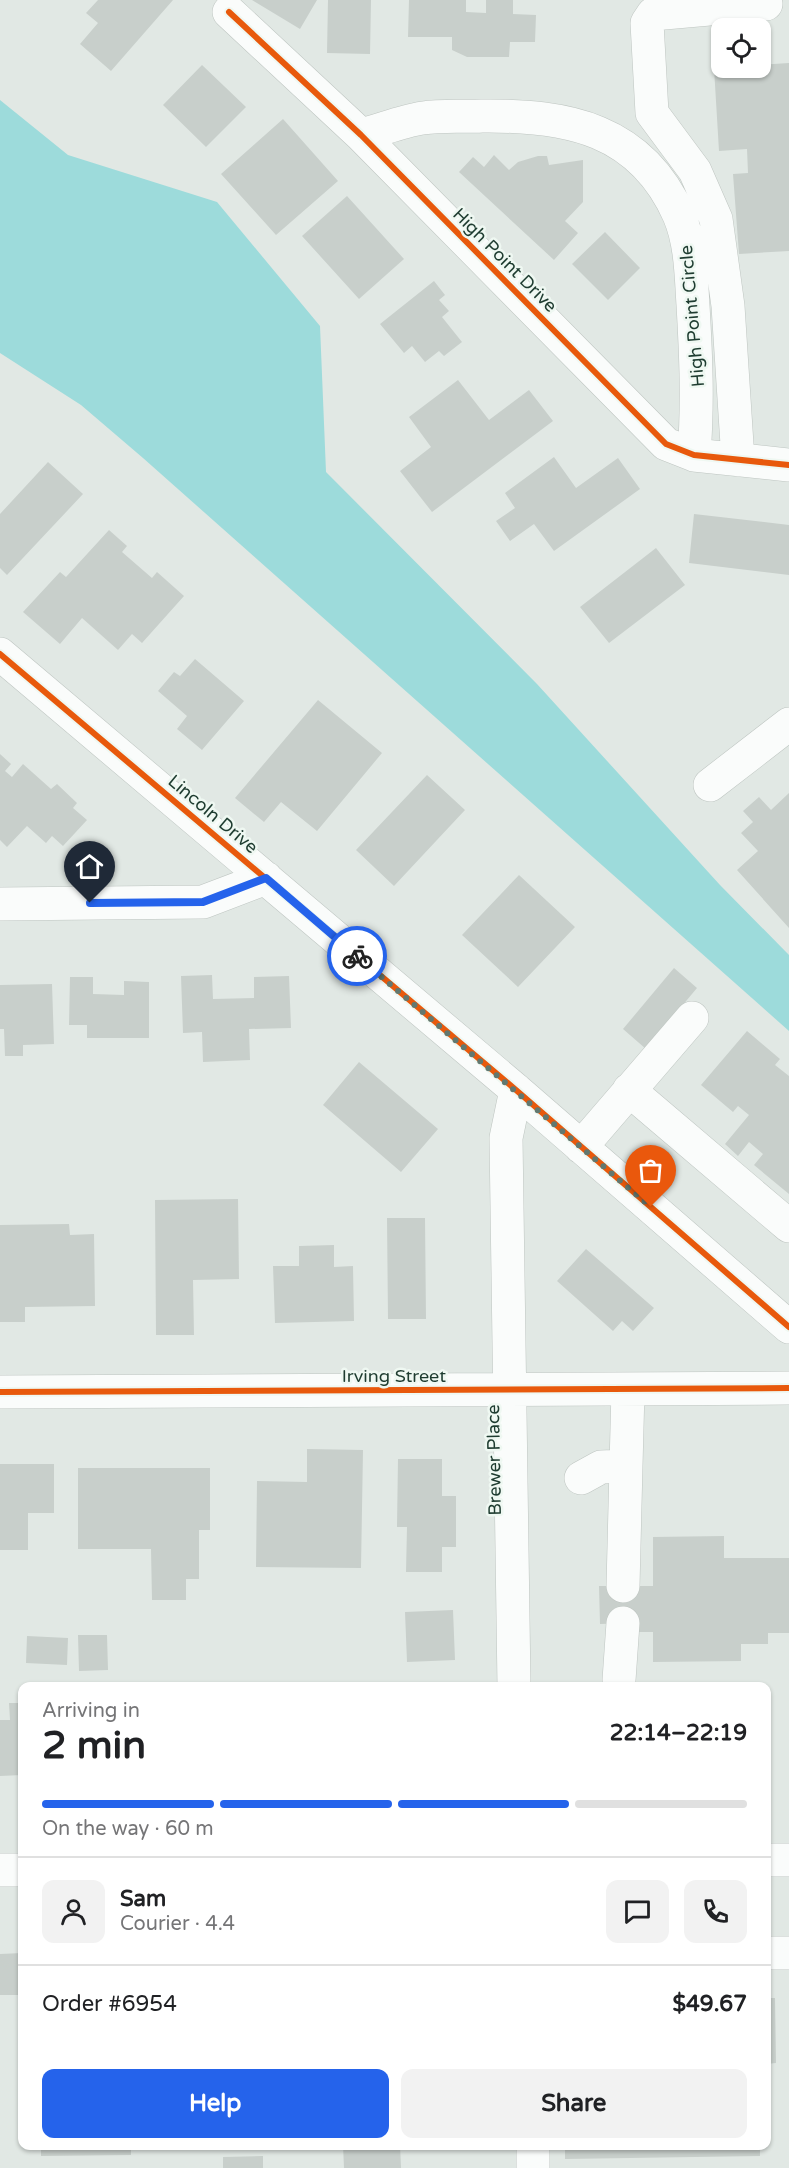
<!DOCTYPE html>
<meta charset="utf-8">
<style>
body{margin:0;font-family:"Varela Round",sans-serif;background:#f2f2f2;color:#202124;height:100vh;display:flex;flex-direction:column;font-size:22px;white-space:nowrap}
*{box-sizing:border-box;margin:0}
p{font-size:20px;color:#757577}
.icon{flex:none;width:33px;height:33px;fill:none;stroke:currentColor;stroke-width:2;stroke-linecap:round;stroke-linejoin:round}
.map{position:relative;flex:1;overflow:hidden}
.drawer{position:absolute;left:18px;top:1682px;width:753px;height:468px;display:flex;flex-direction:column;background:#fff;border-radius:12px;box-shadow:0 2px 4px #0004}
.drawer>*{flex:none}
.tools{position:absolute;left:711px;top:18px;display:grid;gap:12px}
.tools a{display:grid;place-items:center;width:60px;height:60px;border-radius:12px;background:#fff;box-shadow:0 2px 4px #0004;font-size:30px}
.pin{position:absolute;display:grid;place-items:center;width:51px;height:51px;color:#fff;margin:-62px -26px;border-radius:50% 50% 50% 0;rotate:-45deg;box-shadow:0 0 6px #0007}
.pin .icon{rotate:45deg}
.courier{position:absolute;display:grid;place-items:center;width:60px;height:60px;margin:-30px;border:4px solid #2563eb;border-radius:50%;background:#fff;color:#222;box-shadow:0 2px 8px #0007}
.summary em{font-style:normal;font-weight:700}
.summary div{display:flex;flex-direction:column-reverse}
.summary{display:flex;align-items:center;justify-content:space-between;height:102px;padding:0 24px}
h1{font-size:39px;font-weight:700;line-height:45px}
.bar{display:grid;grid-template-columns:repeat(4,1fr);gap:9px 6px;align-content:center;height:72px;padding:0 24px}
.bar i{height:8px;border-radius:4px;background:#e0e0e0}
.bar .current{background:#2563eb}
.bar p{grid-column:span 4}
.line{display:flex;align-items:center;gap:15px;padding:0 24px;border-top:2px solid #e0e0e0}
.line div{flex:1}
.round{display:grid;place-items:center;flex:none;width:63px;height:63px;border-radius:12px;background:#f2f2f2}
.primary-button{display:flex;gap:12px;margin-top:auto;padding:12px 24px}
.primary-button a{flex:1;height:69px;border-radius:12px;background:#2563eb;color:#fff;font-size:24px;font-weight:700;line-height:69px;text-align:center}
.primary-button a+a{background:#f2f2f2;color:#202124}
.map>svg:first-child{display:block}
.water{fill:#9ddbdb}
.building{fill:#c8cfcb}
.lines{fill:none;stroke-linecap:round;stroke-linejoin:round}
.minor-casing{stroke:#bec5c1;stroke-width:34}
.minor{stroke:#fafcfb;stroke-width:33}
.cycleway-casing{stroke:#eff8f2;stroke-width:10}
.cycleway{stroke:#e8590c;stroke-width:6}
.done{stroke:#62786f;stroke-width:6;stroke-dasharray:0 10.8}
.route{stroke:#2563eb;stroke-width:8}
.labels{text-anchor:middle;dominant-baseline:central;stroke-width:5;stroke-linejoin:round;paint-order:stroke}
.street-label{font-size:18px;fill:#1e3c30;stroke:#eff8f2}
</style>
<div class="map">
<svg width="789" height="2168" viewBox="0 0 789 2168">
<rect width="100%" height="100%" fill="#e1e8e4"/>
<path class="water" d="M 0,100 L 68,155 L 217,202 L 320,326 L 326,472 L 537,684 L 720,885 L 789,955 L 789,1031 L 143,458 L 81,405 L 0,353 Z"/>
<path class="building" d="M 98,0 L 173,0 L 111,71 L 80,44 L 98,23 L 86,13 Z
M 252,0 L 317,0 L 300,29 Z
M 328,0 L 371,0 L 370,54 L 327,53 Z
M 409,0 L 466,0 L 466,12 L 486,13 L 486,0 L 513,0 L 513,14 L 536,15 L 535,42 L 510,42 L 509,57 L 467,57 L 452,50 L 452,37 L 408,37 Z
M 789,63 L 789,251 L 739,254 L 733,174 L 748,173 L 747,149 L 719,151 L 714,68 L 760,68 L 760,65 Z
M 202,65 L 246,107 L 206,147 L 163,105 Z
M 283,119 L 338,181 L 276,235 L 221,174 Z
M 494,155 L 509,170 L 518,162 L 538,156 L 547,156 L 549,165 L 583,160 L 583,202 L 565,221 L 578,233 L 554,260 L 459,172 L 473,157 L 484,167 Z
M 347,196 L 404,259 L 359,299 L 302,236 Z
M 605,232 L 640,268 L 608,300 L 572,264 Z
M 434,281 L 445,295 L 439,300 L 449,311 L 442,317 L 462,342 L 444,356 L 439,351 L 425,362 L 412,346 L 404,353 L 380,324 Z
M 458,380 L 489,420 L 529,390 L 553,421 L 432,512 L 400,471 L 431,447 L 409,417 Z
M 554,457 L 576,488 L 618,458 L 640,489 L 554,551 L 534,524 L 510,541 L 496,521 L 515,508 L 505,493 Z
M 48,462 L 83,494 L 7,575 L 0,568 L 0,514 Z
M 694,514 L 789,525 L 789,575 L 689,563 Z
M 109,530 L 127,546 L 122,552 L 152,578 L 157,572 L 184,596 L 142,643 L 132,634 L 118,650 L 82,618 L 60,644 L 23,612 L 60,572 L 66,577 Z
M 656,548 L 685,585 L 609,643 L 580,607 Z
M 195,659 L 244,701 L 202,750 L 177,729 L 187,716 L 158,691 L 174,672 L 180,676 Z
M 318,700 L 382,753 L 317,831 L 281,802 L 264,822 L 235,798 Z
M 0,754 L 11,764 L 5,771 L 12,777 L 23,764 L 51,789 L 57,784 L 77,803 L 73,808 L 87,820 L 63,846 L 52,836 L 46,843 L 27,826 L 7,847 L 0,840 Z
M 427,775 L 465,810 L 394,886 L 356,850 Z
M 789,793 L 789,928 L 737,870 L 758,851 L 741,833 L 753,822 L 743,811 L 759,797 L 771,810 Z
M 519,875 L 575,927 L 518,987 L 462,935 Z
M 674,968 L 697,988 L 646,1049 L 623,1029 Z
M 212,975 L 213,999 L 254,998 L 254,977 L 289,976 L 291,1028 L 249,1029 L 250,1060 L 203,1062 L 202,1032 L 183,1033 L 181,976 Z
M 70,977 L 93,977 L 93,994 L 124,995 L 124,981 L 149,982 L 149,1038 L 87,1038 L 87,1025 L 69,1025 Z
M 52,984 L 54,1044 L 23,1045 L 23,1056 L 5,1056 L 4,1029 L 0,1029 L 0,985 Z
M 747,1031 L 780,1059 L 775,1065 L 789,1076 L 789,1194 L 754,1165 L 763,1154 L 749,1142 L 738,1156 L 725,1144 L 749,1115 L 738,1106 L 733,1112 L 701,1085 Z
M 359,1062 L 438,1129 L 401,1172 L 323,1105 Z
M 238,1199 L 239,1279 L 193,1280 L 194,1335 L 156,1335 L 155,1200 Z
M 387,1218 L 425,1218 L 426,1319 L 388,1319 Z
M 69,1224 L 70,1235 L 94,1234 L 95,1306 L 25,1307 L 25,1322 L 0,1322 L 0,1225 Z
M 334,1245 L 334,1267 L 353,1266 L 354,1321 L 275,1323 L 273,1266 L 299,1266 L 299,1246 Z
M 586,1249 L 654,1308 L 633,1331 L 622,1321 L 613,1331 L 557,1281 Z
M 307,1449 L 363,1450 L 361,1568 L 256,1567 L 257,1481 L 307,1482 Z
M 398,1459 L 442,1459 L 442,1496 L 456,1496 L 456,1547 L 442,1547 L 442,1572 L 406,1572 L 407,1527 L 397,1527 Z
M 0,1464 L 54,1464 L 54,1513 L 28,1513 L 28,1550 L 0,1550 Z
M 78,1468 L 210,1468 L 210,1530 L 199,1530 L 199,1579 L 186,1579 L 186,1600 L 152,1600 L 151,1549 L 78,1549 Z
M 724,1536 L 724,1558 L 789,1558 L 789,1633 L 768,1633 L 768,1644 L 741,1644 L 741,1661 L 653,1662 L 653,1632 L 631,1632 L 631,1623 L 600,1624 L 599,1586 L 653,1586 L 653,1537 Z
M 453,1610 L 455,1660 L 407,1662 L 405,1612 Z
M 78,1635 L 107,1635 L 108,1670 L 79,1671 Z
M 27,1636 L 68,1638 L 67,1665 L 26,1663 Z
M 9,1703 L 22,1703 L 22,1775 L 0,1776 L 0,1720 L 10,1720 Z
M 22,1953 L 22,1995 L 0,1995 L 0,1954 Z
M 766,1998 L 775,1998 L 776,2063 L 766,2064 Z
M 41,2145 L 131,2145 L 131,2155 L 41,2156 Z
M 343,2145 L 400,2145 L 401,2168 L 344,2168 Z
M 565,2145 L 760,2145 L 760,2156 L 565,2159 Z
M 263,2156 L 263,2168 L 223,2168 L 223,2157 Z"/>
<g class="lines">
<defs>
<path id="minor" d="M 229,12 L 361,135 L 666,444 L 694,455 L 789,465
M 361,135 C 381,130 402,121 423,118 C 442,115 463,117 482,116 C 568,115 641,129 679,215 C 691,243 691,275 693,305 C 696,357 698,403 694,455
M 738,460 L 728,306 L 716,219 L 695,171 L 652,113 L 647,23 L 653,14 L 766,4
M 0,654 L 516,1090 L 789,1327
M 710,785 L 789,724
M 0,904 L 203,902 L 266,878
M 629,1090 L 789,1226
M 581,1147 L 692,1018
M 0,1392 L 789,1388
M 581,1478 L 601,1467 L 626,1466 L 628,1390
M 623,1586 L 626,1466
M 619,1680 L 623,1623
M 514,1686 L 506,1138 L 516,1090
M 766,1860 L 789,1860
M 0,1870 L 22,1870
M 766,1953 L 789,1953
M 533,2145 L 533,2168"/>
</defs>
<use href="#minor" class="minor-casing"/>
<use href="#minor" class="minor"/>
<defs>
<path id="cycleway" d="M 229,12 L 361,135 L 666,444 L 694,455 L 789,465
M 0,654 L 516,1090 L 789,1327
M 0,1392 L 789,1388"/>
</defs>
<use href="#cycleway" class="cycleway-casing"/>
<use href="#cycleway" class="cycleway"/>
</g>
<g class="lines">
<path class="done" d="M 357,956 L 651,1207"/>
<path class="route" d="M 90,903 L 203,902 L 266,878 L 357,956"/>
</g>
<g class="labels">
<g class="street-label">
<text transform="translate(505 260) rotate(45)">High Point Drive</text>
<text transform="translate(692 316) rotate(-95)">High Point Circle</text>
<text transform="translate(213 814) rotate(40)">Lincoln Drive</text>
<text x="394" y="1376">Irving Street</text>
<text transform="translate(494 1460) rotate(-91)">Brewer Place</text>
</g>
</g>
</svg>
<div class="tools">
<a><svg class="icon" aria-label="locate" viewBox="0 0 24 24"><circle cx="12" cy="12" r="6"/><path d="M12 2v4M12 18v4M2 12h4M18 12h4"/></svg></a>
</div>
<div class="pin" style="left:651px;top:1207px;background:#ea580c"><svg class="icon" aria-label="bag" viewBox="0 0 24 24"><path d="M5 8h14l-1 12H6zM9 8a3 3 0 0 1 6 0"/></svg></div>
<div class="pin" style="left:90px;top:903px;background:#1f2937"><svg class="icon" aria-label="home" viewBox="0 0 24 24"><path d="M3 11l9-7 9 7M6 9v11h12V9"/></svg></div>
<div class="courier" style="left:357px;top:956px"><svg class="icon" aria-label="bike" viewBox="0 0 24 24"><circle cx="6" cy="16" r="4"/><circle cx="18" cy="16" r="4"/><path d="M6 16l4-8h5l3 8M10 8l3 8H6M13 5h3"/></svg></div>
<section class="drawer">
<div class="summary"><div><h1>2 min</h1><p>Arriving in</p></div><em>22:14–22:19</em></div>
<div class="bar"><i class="current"></i><i class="current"></i><i class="current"></i><i></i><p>On the way · 60 m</p></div>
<div class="line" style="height:108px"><a class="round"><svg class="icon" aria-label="person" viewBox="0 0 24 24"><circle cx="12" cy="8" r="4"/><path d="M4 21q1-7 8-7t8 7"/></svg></a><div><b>Sam</b><p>Courier · 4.4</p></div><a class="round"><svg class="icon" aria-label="chat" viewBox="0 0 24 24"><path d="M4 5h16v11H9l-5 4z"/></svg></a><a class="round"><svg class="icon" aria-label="phone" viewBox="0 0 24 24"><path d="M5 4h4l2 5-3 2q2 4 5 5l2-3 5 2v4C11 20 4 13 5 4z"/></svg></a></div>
<div class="line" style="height:78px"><div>Order #6954</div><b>$49.67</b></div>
<div class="primary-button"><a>Help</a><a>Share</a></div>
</section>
</div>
